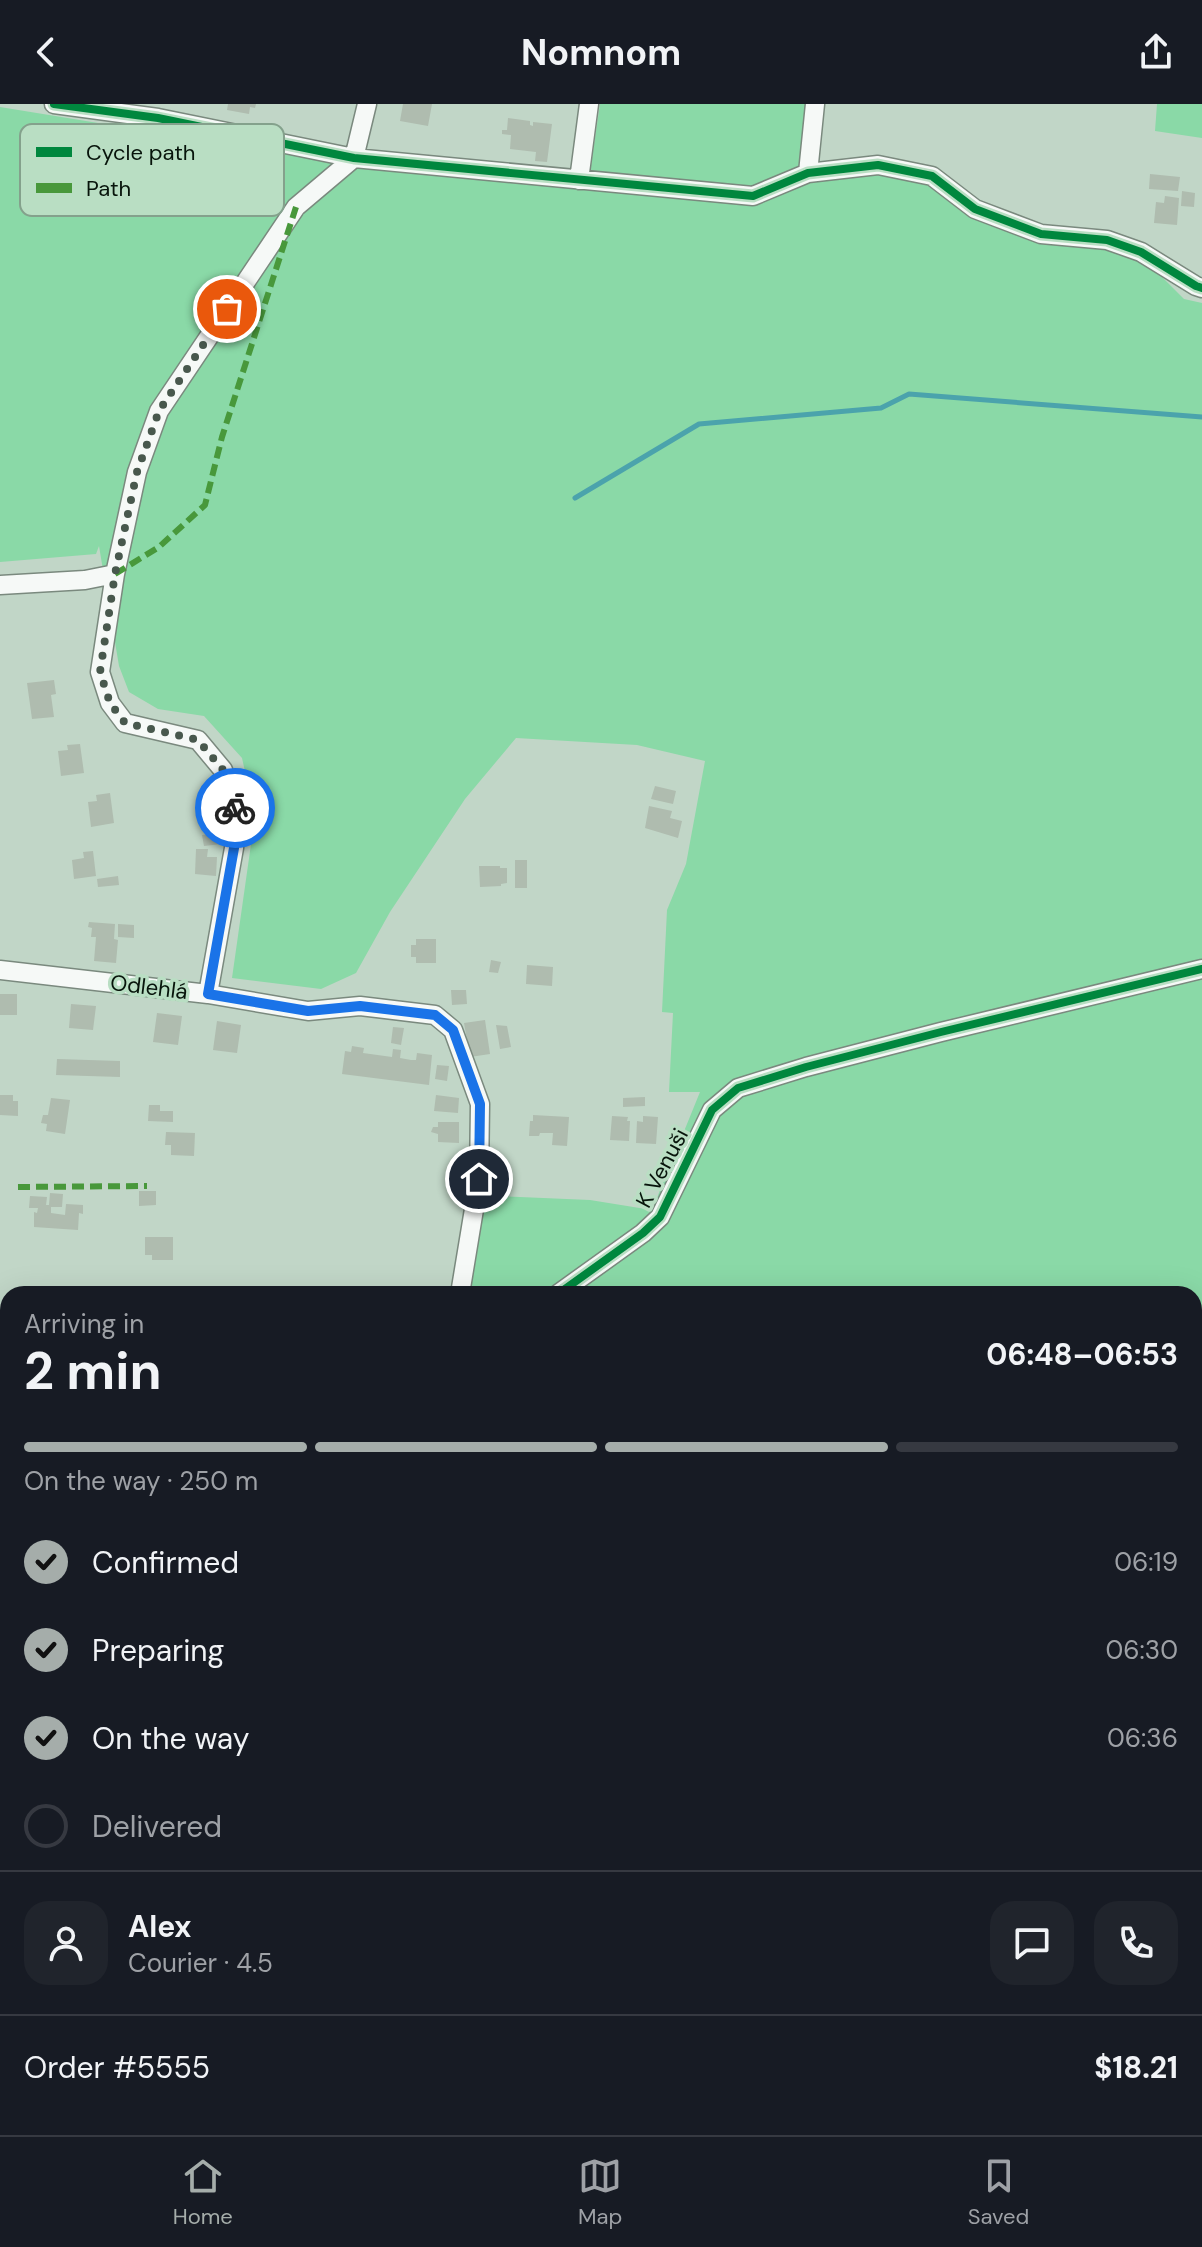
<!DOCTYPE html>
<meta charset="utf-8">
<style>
body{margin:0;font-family:"DM Sans",sans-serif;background:#20242c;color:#f1f3f6;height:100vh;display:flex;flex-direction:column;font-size:30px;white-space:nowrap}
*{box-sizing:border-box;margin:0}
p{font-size:26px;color:#9ea1a6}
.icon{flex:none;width:44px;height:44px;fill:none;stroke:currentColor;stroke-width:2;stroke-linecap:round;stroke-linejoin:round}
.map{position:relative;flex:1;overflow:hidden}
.side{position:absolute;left:0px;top:1182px;width:1202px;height:850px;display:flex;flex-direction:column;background:#171b24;border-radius:24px 24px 0 0;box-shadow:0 8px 32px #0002}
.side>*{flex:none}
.pin{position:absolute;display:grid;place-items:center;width:68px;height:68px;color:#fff;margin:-34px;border:4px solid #fff;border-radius:50%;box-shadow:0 2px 8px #0007}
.courier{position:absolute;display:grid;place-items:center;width:80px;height:80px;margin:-40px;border:6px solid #1a73e8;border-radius:50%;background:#fff;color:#222;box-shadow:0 2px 10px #0007}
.headline em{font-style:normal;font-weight:700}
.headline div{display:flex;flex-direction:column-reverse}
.headline{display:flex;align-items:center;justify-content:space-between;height:136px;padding:0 24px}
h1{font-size:52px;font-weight:700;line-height:60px}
.bar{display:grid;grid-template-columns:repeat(4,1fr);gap:12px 8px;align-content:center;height:96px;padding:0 24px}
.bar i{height:10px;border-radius:6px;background:#363941}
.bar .selected{background:#a5adaa}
.bar p{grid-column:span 4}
.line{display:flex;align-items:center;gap:20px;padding:0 24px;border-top:2px solid #363941}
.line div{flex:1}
.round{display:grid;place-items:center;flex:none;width:84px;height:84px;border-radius:24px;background:#20242c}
ol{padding:0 24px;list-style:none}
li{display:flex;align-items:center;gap:24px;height:88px}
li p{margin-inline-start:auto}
li .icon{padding:8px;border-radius:50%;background:#a5adaa;color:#111;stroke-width:4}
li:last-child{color:#9ea1a6}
li i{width:44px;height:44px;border:4px solid #363941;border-radius:50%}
header{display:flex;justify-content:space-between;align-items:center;height:104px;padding:0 24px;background:#171b24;font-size:36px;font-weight:700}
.tab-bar{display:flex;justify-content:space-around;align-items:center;height:112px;border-top:2px solid #363941;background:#171b24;font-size:22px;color:#9ea1a6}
.tab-bar a{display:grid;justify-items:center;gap:4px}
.tab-bar .selected{color:#a5adaa}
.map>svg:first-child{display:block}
.green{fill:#8ad9a7}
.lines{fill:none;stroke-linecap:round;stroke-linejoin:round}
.stream{stroke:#4ba3ac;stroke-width:5}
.building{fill:#afbcaf}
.minor-casing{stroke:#7a897e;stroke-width:21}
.minor{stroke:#f6f9f7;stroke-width:18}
.quiet{stroke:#48983b;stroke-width:6;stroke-dasharray:12 6;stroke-linecap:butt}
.cycleway-casing{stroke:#b9dec3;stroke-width:13}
.cycleway{stroke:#00873e;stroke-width:8}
.done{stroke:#48584d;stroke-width:8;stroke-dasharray:0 14.4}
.route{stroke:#1a73e8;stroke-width:10}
.labels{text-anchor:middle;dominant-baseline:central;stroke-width:7;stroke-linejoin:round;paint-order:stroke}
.street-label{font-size:22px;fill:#07140b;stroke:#b9dec3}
.key{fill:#b9dec3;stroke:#84a18c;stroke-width:2}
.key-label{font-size:22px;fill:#07140b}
</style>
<header><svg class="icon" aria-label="back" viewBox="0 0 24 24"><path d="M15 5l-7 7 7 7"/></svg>Nomnom<svg class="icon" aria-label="share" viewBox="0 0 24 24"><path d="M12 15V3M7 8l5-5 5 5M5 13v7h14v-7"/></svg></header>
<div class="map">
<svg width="1202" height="2031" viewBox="0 0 1202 2031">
<rect width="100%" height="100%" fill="#c1d6c7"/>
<path class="green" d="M 600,0 L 821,0 L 812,73 L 875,69 L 920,76 L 1007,116 L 1119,130 L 1184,195 L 1202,199 L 1202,2031 L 809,2031 L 795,2024 L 1194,2024 L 1194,1190 L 455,1190 L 475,1091 L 590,1096 L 652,1106 L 700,988 L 669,988 L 673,909 L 662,908 L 667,806 L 686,760 L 705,657 L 637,641 L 516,634 L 465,695 L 390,808 L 356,869 L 321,885 L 232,874 L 255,712 L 242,654 L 204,612 L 158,605 L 129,588 L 119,562 L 99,442 L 96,450 L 0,458 L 0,3 L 307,53 L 588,82 Z
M 1157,0 L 1202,0 L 1202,34 L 1155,27 Z"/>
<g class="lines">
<path class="stream" d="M 575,394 L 699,320 L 881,304 L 909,290 L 1202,313"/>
</g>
<path class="building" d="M 228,0 L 256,0 L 255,4 L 250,3 L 249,10 L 227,6 Z
M 403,0 L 432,0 L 428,22 L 400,17 Z
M 508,14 L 530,17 L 530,21 L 533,22 L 533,18 L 552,20 L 547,58 L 535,57 L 536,48 L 510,45 L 511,31 L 502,30 L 502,26 L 507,26 Z
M 1150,70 L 1180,73 L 1178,87 L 1149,85 Z
M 1182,87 L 1195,89 L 1194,103 L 1181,102 Z
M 1165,92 L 1179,94 L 1177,121 L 1154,119 L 1156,98 L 1164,99 Z
M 54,576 L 56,590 L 51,591 L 54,613 L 32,615 L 27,579 Z
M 80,640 L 84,669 L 61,672 L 58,647 L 68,646 L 67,641 Z
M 655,682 L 676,687 L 673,700 L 651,695 Z
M 110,689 L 114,719 L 91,723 L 88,698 L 97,697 L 96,691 Z
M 649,702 L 672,707 L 670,714 L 682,717 L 678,734 L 645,724 Z
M 219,729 L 221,740 L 204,742 L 202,731 Z
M 196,745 L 208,745 L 207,753 L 217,753 L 216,772 L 195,770 Z
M 93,747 L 96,772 L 74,775 L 72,756 L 84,754 L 83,748 Z
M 515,756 L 527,756 L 527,784 L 515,784 Z
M 479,762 L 500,762 L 500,764 L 507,764 L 507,779 L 501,780 L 501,782 L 480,783 Z
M 118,772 L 119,781 L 98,783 L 97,775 Z
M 89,818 L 115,820 L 114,835 L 118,836 L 116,859 L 94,857 L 96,833 L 91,833 L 92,824 L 88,823 Z
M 118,820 L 134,821 L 134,834 L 118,833 Z
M 416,835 L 436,835 L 436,859 L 416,859 L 416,853 L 411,853 L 411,841 L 416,841 Z
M 491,856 L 501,858 L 498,869 L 489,868 Z
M 527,861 L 553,863 L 552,882 L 526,880 Z
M 451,886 L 466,886 L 467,900 L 452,901 Z
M 0,890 L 17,890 L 17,911 L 0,911 Z
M 71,900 L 96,902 L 93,926 L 69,924 Z
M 157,909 L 182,912 L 178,941 L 153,938 Z
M 485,916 L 490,950 L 470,953 L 464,919 Z
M 217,917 L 241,921 L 237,949 L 213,946 Z
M 496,921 L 507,922 L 511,943 L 500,945 Z
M 393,923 L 404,924 L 401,941 L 391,939 Z
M 352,942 L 364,944 L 363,949 L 392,953 L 393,945 L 401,946 L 400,954 L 411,956 L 416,956 L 417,949 L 432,951 L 429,981 L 342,970 L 345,947 L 351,948 Z
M 57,955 L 120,957 L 120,973 L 56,971 Z
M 437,961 L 449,962 L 447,977 L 435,975 Z
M 0,991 L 13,991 L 13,997 L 18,997 L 18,1012 L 0,1011 Z
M 436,991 L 459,994 L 458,1009 L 434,1007 Z
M 645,993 L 645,1002 L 623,1003 L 623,994 Z
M 51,994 L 70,996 L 65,1030 L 46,1027 L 47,1020 L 41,1019 L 43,1011 L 48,1011 Z
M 149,1001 L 160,1001 L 160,1007 L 173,1007 L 173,1018 L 148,1017 Z
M 533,1011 L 569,1013 L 567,1042 L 552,1041 L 553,1029 L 540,1029 L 539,1032 L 529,1032 L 530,1017 L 533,1017 Z
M 612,1012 L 628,1013 L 627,1017 L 630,1017 L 629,1037 L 610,1036 Z
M 643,1012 L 658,1013 L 656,1040 L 636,1039 L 637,1017 L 643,1018 Z
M 438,1018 L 459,1018 L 459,1039 L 438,1038 L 438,1030 L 431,1028 L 433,1023 L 438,1023 Z
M 166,1028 L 195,1029 L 194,1052 L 171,1051 L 171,1041 L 165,1041 Z
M 139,1087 L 156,1087 L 156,1101 L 139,1102 Z
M 50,1089 L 63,1090 L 62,1103 L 51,1103 L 51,1109 L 65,1111 L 66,1100 L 83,1101 L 83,1110 L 79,1109 L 78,1126 L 34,1123 L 34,1108 L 37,1109 L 38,1104 L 29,1104 L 30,1092 L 47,1093 L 46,1101 L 49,1101 Z
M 145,1133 L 173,1133 L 173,1156 L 152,1156 L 152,1151 L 145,1151 Z
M 0,1480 L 3,1480 L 4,1488 L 8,1488 L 8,1498 L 3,1498 L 3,1505 L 0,1505 Z"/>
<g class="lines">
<defs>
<path id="minor" d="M 54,0 L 158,14 L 354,54 L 753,92 L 808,69 L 878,61 L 932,72 L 975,105 L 1041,130 L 1107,136 L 1141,148 L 1196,182 L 1202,184
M 808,69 L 815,0
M 579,76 L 589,0
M 115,470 L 100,568 L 110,599 L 125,619 L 198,636 L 223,666 L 237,709 L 234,744 L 208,890
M 0,481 L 85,476 L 115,470 L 137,368 L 159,307 L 296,103 L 354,54 L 367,0
M 0,866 L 208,890 L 308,907 L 360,902 L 435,911 L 453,926 L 480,1000 L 479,1075 L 460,1190
M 558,1190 L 643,1129 L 660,1113 L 712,1006 L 738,984 L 806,963 L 941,928 L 1202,865
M 0,1536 L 8,1534"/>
</defs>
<use href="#minor" class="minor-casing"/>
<use href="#minor" class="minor"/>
<path class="quiet" d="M 115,470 L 159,443 L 205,401 L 222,333 L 296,103
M 18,1083 L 147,1082
M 1194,1436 L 1202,1438
M 1194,1698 L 1202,1699"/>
<defs>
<path id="cycleway" d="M 54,0 L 158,14 L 354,54 L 753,92 L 808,69 L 878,61 L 932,72 L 975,105 L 1041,130 L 1107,136 L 1141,148 L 1196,182 L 1202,184
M 558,1190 L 643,1129 L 660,1113 L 712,1006 L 738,984 L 806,963 L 941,928 L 1202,865"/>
</defs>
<use href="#cycleway" class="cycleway-casing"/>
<use href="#cycleway" class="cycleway"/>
</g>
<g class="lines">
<path class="done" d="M 227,205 L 159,307 L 137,368 L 115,470 L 100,568 L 110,599 L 125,619 L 198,636 L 223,666 L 235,704"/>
<path class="route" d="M 235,704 L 237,709 L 234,744 L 208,890 L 308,907 L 360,902 L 435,911 L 453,926 L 480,1000 L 479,1075"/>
</g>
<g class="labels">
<g class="street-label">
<text transform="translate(149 883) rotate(7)">Odlehlá</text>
<text transform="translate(662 1064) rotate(-62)">K Venuši</text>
</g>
</g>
<rect x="20" y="20" width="264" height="92" rx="12" class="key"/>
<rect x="36" y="43" width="36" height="10" fill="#00873e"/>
<rect x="36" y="79" width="36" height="10" fill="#48983b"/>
<g class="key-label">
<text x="86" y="56">Cycle path</text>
<text x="86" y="92">Path</text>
</g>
</svg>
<div class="pin" style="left:227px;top:205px;background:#ea580c"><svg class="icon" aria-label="bag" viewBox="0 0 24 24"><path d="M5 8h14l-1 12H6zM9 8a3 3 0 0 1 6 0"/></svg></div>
<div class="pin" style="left:479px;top:1075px;background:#1f2937"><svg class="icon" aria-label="home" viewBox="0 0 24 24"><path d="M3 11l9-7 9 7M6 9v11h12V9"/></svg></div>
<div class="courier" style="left:235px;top:704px"><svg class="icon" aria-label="bike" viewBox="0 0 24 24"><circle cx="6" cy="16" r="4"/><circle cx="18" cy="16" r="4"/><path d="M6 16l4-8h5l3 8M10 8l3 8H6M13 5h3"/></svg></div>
<section class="side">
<div class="headline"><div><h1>2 min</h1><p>Arriving in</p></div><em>06:48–06:53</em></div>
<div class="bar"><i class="selected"></i><i class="selected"></i><i class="selected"></i><i></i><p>On the way · 250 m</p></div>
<ol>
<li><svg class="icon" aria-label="check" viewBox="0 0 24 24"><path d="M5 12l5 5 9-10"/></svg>Confirmed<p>06:19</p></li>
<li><svg class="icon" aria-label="check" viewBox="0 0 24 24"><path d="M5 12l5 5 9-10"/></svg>Preparing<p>06:30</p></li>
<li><svg class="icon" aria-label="check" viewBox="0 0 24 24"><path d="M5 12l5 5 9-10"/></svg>On the way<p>06:36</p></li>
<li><i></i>Delivered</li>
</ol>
<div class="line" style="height:144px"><a class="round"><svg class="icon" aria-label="person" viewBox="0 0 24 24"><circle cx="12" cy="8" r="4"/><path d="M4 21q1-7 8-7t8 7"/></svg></a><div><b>Alex</b><p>Courier · 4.5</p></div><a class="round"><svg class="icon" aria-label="chat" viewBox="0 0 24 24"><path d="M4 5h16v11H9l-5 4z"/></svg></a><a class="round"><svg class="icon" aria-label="phone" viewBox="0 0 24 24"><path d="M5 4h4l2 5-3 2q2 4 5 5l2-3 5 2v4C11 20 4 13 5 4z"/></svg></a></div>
<div class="line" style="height:104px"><div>Order #5555</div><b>$18.21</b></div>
</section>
</div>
<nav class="tab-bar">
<a class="selected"><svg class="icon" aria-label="home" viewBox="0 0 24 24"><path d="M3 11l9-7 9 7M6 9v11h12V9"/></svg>Home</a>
<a><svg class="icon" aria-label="map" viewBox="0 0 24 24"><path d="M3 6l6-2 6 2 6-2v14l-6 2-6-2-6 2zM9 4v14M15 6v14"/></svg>Map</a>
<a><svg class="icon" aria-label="saved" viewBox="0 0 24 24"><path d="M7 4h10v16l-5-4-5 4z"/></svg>Saved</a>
</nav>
